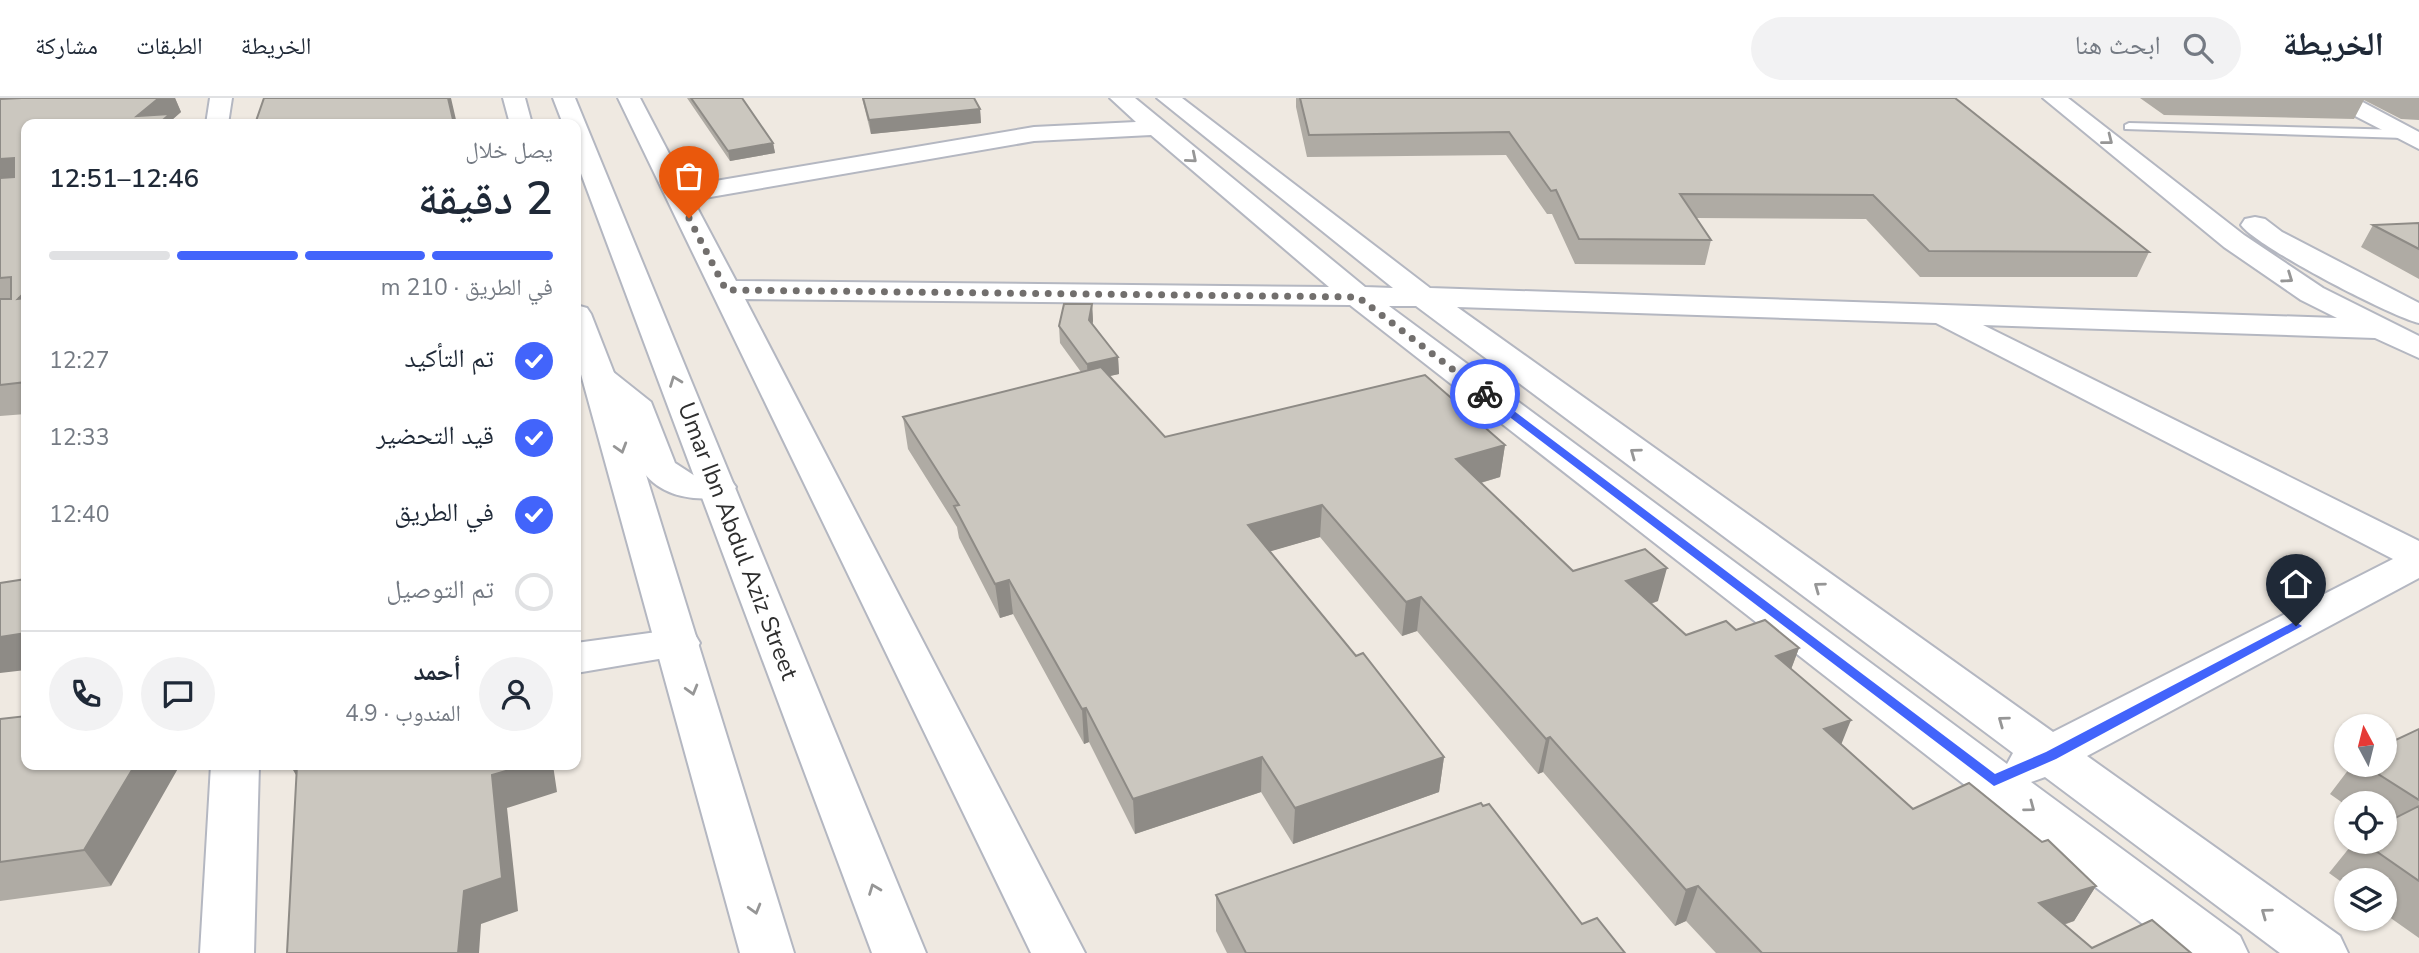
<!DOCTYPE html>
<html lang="ar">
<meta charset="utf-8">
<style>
body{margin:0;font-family:"Nunito Sans","Noto Naskh Arabic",sans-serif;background:#f2f2f3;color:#1f2937;direction:rtl;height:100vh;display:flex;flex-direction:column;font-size:26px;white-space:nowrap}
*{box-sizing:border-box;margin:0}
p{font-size:23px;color:#747a83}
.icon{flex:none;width:38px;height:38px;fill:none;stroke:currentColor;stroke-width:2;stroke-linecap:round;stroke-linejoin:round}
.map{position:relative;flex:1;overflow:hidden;direction:ltr}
.panel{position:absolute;left:21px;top:21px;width:560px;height:651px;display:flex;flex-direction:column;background:#fff;border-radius:14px;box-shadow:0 2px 5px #0004;direction:rtl}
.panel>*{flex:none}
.needle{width:46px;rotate:353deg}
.fabs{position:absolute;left:2334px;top:616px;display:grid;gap:14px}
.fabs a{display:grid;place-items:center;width:63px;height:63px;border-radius:50%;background:#fff;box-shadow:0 2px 5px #0004;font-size:35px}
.pin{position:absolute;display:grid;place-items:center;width:60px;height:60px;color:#fff;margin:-72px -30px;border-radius:50% 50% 50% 0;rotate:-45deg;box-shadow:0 0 7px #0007}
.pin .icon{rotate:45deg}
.courier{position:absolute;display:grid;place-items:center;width:70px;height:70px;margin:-35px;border:5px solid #4264fb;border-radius:50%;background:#fff;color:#222;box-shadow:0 2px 9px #0007}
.head em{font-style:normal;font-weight:600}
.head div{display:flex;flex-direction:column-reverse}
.head{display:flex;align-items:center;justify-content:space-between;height:119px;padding:0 28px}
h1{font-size:46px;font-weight:600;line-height:52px}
.bar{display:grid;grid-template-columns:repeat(4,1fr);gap:10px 7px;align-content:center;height:84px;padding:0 28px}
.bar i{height:9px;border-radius:5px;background:#e0e1e3}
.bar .current{background:#4264fb}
.bar p{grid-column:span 4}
.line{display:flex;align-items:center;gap:18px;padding:0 28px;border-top:2px solid #e0e1e3}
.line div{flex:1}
.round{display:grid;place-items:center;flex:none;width:74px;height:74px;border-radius:37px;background:#f2f2f3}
ol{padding:0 28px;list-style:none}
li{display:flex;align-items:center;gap:21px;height:77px}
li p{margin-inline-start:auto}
li .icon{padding:7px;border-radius:50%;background:#4264fb;color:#fff;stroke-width:4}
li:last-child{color:#747a83}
li i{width:38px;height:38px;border:4px solid #e0e1e3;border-radius:50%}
header{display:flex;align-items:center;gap:42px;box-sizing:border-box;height:98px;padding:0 35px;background:#fff;border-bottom:2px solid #e0e1e3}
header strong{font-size:33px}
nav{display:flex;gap:38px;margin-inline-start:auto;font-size:24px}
.search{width:490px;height:63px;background:#f2f2f3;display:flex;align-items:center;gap:18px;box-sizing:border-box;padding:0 24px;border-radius:38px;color:#747a83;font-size:26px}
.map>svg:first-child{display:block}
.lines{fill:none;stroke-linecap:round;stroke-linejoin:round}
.service-casing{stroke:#b4b7c1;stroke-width:4}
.minor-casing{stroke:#b4b7c1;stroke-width:4}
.tertiary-casing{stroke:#b4b7c1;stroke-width:4}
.secondary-casing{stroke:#b4b7c1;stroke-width:4}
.service{fill:#fff;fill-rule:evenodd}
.minor{fill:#fff;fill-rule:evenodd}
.tertiary{fill:#fff;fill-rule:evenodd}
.secondary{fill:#fff;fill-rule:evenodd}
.wall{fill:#afaba4}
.shaded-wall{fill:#8e8b86}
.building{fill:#cbc7bf;stroke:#8e8b86;stroke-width:2}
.oneway{stroke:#969696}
.route{fill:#4264fb}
.done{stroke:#726f6d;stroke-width:7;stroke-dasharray:0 12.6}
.labels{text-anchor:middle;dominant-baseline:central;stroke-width:5;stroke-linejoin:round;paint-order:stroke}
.street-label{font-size:24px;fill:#2e2e2e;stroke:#fff}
</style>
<header>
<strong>الخريطة</strong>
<div class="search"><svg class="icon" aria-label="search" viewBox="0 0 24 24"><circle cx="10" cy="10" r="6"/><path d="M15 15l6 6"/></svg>ابحث هنا</div>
<nav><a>الخريطة</a><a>الطبقات</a><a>مشاركة</a></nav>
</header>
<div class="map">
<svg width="2419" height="855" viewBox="0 0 2419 855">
<rect width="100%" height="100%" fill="#efe9e1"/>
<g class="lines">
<defs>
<path id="service" d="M 2129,25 L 2404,32 L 2410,36 L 2404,40 L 2125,31 L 2125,27 Z"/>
<path id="minor" d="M 210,0 L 232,0 L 228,26 L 206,26 Z
M 618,0 L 640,0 L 686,88 L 1034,29 L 1136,24 L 1110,0 L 1135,0 L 1365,189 L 1393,190 L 1157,0 L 1182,0 L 1430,190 L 2337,220 L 2301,202 L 2224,149 L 2043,0 L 2068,0 L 2244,137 L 2323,190 L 2419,238 L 2419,260 L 2375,240 L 1983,227 L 2419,443 L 2419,480 L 2087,658 L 2340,838 L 2348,855 L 2280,855 L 2045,679 L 2031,684 L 2240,838 L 2248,855 L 2180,855 L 1350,207 L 745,201 L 1085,855 L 1031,855 ZM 1151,37 L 1329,189 L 736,183 L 693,102 L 1034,43 ZM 1389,208 L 1416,208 L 2013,655 L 2007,666 ZM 1457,209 L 1936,225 L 2393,461 L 2053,634 Z
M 2327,0 L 2355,0 L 2419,34 L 2419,51 L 2330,5 Z
M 2255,119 L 2265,121 L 2282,134 L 2419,205 L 2419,225 C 2390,218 2257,149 2241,127 L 2245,121 Z
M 600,270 L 612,273 L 651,304 L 675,365 L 695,378 L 730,381 L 736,389 L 730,397 C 698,405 661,400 641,371 L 623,315 L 584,280 L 588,273 Z
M 211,667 L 259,667 L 254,855 L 200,855 Z"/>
<path id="tertiary" d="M 679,531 L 694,535 L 700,545 L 694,555 L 576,575 L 576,545 Z"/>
<path id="secondary" d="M 503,0 L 525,0 L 532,26 L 510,26 Z
M 553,0 L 575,0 L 926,855 L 872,855 L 576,62 L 576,26 L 563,26 Z
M 576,207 L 587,210 L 591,216 L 616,280 L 794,855 L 740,855 L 576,258 Z"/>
</defs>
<use href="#service" class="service-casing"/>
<use href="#minor" class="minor-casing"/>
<use href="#tertiary" class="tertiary-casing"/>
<use href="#secondary" class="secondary-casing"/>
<use href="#service" class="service"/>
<use href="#minor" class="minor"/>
<use href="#tertiary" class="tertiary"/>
<use href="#secondary" class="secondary"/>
</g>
<path class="wall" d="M 0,0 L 175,0 L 181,14 L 173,21 L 175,26 L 26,26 L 26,316 L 0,318 Z
M 687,0 L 742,0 L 773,45 L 775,55 L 730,63 Z
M 862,0 L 974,0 L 980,11 L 981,25 L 871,36 Z
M 1296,0 L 1955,0 L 2149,154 L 2137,179 L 1920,179 L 1866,121 L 1696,120 L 1711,142 L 1705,167 L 1575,166 L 1552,116 L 1547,116 L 1506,57 L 1307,59 L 1296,9 Z
M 2140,0 L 2419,0 L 2419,22 L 2401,21 L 2364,2 L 2354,21 L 2164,17 Z
M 2419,125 L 2419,181 L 2361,149 L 2373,127 Z
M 1092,206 L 1093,223 L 1092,227 L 1118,259 L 1119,276 L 1109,278 L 1165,339 L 1505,347 L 1500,379 L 1481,385 L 1573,473 L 1658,503 L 1651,506 L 1686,537 L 1736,532 L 1799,550 L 1791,571 L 1841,646 L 1913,711 L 2096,788 L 2074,823 L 2064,827 L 2092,850 L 2191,855 L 1716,855 L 1686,823 L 1675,828 L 1543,674 L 1538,676 L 1417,533 L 1402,538 L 1320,439 L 1270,453 L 1356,558 L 1444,659 L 1439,694 L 1293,746 L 1261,694 L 1135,736 L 1089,644 L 1084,646 L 1013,516 L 1000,520 L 959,440 L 957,429 L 908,351 L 903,319 L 1081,274 L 1060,245 L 1059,228 Z
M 0,621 L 111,788 L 0,803 Z
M 2419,631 L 2419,840 L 2385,816 L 2385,782 L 2347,782 L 2347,788 L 2329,775 L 2354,744 L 2385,744 L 2385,705 L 2347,705 L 2347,708 L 2330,696 L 2352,667 L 2385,667 Z
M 1216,797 L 1582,826 L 1625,855 L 1227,855 L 1216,833 Z"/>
<path class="shaded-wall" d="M 159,0 L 175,0 L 181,14 L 173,21 L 175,26 L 142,26 L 137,18 Z
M 448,0 L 451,0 L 457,26 L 454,26 Z
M 980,11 L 981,25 L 871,36 L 869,22 Z
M 408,23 L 409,26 L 382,26 Z
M 773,45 L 775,55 L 730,63 L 728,53 Z
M 14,60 L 26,82 L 0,87 L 0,61 Z
M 26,193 L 26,215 L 18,201 Z
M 1092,206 L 1093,223 L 1090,239 L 1089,222 Z
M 1118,259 L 1119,276 L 1088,283 L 1087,266 Z
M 1505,347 L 1500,379 L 1452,393 L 1456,361 Z
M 1322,407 L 1320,439 L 1247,460 L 1248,427 Z
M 1667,470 L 1658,503 L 1618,516 L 1626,483 Z
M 1009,482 L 1013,516 L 1000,520 L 995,486 Z
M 1421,499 L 1417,533 L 1402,538 L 1406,504 Z
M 26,535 L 26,572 L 0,575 L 0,539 Z
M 1799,550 L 1786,585 L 1776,558 Z
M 1086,610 L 1089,644 L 1084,646 L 1082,611 Z
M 1851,622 L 1837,657 L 1824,631 Z
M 1550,639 L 1543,674 L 1538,676 L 1546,641 Z
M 1262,659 L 1261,694 L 1135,736 L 1133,701 Z
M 1444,659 L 1439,694 L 1293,746 L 1295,710 Z
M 135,667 L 180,667 L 111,788 L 84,752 Z
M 290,667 L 330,667 L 330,668 L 296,677 Z
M 527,667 L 553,667 L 557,694 L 507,710 L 518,813 L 481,826 L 479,855 L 458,855 L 464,793 L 492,677 Z
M 1698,788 L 1686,823 L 1675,828 L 1686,792 Z
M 2096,788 L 2074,823 L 2018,841 L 2039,805 Z"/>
<path class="building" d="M 22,0 L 159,0 L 137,18 L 170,16 L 158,26 L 26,26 L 26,193 L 18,201 L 26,200 L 26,284 L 0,287 L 0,201 L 11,201 L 11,179 L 0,180 L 0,80 L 14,79 L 14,60 L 0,61 L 0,1 Z
M 264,0 L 448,0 L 454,26 L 405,26 L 408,23 L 382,26 L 255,26 Z
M 691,0 L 742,0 L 773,45 L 728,53 Z
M 863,0 L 974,0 L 980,11 L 869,22 Z
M 1300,0 L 1955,0 L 2149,154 L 1929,153 L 1873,97 L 1680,96 L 1711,142 L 1579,141 L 1556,92 L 1551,93 L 1509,34 L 1309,37 Z
M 2419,125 L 2419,151 L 2373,127 Z
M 1064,206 L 1092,206 L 1089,222 L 1118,259 L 1087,266 L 1059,228 Z
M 1101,269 L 1165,339 L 1425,277 L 1505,347 L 1456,361 L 1573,473 L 1645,451 L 1667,470 L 1626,483 L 1686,537 L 1726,523 L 1736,532 L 1765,522 L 1799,550 L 1776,558 L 1851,622 L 1824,631 L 1913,711 L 1969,685 L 2042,744 L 2048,742 L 2096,788 L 2039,805 L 2092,850 L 2152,822 L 2191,855 L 1762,855 L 1698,788 L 1686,792 L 1550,639 L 1546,641 L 1421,499 L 1406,504 L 1322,407 L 1248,427 L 1356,558 L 1363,555 L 1444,659 L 1295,710 L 1262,659 L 1133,701 L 1086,610 L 1082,611 L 1009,482 L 995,486 L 954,408 L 959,407 L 903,319 Z
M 26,481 L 26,535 L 0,539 L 0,485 Z
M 26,618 L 26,667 L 135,667 L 84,752 L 0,764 L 0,621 Z
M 2419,631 L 2419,702 L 2364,667 L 2385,667 L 2385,647 Z
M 297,667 L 527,667 L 492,677 L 502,780 L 464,793 L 458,855 L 287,855 Z
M 1481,705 L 1483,708 L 1489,706 L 1582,826 L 1597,820 L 1625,855 L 1246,855 L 1216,797 Z
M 2419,708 L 2419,783 L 2363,744 L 2385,744 L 2385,725 Z"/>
<defs><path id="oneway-chevron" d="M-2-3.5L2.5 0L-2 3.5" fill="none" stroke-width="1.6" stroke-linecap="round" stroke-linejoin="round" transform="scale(1.75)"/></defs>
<g class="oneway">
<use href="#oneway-chevron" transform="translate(2108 42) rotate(38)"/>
<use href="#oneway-chevron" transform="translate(1192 60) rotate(40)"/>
<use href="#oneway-chevron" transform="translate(2288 180) rotate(35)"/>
<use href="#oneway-chevron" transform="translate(675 283) rotate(-111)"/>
<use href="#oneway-chevron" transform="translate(621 350) rotate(73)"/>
<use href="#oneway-chevron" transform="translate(1635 355) rotate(-144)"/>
<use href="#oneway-chevron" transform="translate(1819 489) rotate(-144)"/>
<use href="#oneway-chevron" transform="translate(692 592) rotate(74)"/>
<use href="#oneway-chevron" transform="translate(2003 623) rotate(-144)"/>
<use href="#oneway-chevron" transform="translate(2030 709) rotate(37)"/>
<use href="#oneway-chevron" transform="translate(874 791) rotate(-111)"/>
<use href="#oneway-chevron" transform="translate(755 811) rotate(74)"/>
<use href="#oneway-chevron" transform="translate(2266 815) rotate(-144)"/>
</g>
<path class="route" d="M 1482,294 L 1489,294 L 1995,676 L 2046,654 L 2292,525 L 2296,524 L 2302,528 L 2056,661 L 1994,688 L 1482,298 Z"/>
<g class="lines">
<path class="done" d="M 689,120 L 726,192 L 1358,199 L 1485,296"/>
</g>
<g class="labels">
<g class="street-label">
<text transform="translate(738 443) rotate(69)">Umar Ibn Abdul Aziz Street</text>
</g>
</g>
</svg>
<div class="fabs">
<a><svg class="needle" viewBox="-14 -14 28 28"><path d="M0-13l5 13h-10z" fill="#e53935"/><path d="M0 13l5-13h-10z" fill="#747a83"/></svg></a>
<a><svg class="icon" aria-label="locate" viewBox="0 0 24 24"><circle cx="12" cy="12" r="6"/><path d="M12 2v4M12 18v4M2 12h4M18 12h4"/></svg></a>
<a><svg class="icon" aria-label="layers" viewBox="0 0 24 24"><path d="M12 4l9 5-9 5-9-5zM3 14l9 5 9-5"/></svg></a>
</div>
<div class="pin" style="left:689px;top:120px;background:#ea580c"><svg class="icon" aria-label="bag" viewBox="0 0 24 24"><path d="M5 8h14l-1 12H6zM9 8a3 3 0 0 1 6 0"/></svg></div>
<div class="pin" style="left:2296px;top:528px;background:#1f2937"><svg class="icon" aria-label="home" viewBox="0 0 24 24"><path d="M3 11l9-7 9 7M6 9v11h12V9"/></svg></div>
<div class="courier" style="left:1485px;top:296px"><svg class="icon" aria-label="bike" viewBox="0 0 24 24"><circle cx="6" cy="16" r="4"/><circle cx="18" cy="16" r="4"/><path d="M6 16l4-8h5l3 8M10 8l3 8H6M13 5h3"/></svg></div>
<section class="panel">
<div class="head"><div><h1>2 دقيقة</h1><p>يصل خلال</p></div><em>12:46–12:51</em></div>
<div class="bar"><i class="current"></i><i class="current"></i><i class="current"></i><i></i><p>في الطريق · 210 m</p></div>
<ol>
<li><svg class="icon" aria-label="check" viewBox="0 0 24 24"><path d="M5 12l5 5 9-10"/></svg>تم التأكيد<p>12:27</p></li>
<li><svg class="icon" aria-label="check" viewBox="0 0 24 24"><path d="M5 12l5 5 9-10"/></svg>قيد التحضير<p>12:33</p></li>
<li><svg class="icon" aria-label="check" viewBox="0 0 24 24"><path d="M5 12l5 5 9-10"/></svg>في الطريق<p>12:40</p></li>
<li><i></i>تم التوصيل</li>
</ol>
<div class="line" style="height:126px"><a class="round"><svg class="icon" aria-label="person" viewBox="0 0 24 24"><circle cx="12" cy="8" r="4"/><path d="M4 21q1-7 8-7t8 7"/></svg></a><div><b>أحمد</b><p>المندوب · 4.9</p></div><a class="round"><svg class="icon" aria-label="chat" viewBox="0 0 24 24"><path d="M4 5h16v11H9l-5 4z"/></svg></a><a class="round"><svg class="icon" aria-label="phone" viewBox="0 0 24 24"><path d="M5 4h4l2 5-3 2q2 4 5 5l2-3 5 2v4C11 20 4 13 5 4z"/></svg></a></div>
</section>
</div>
